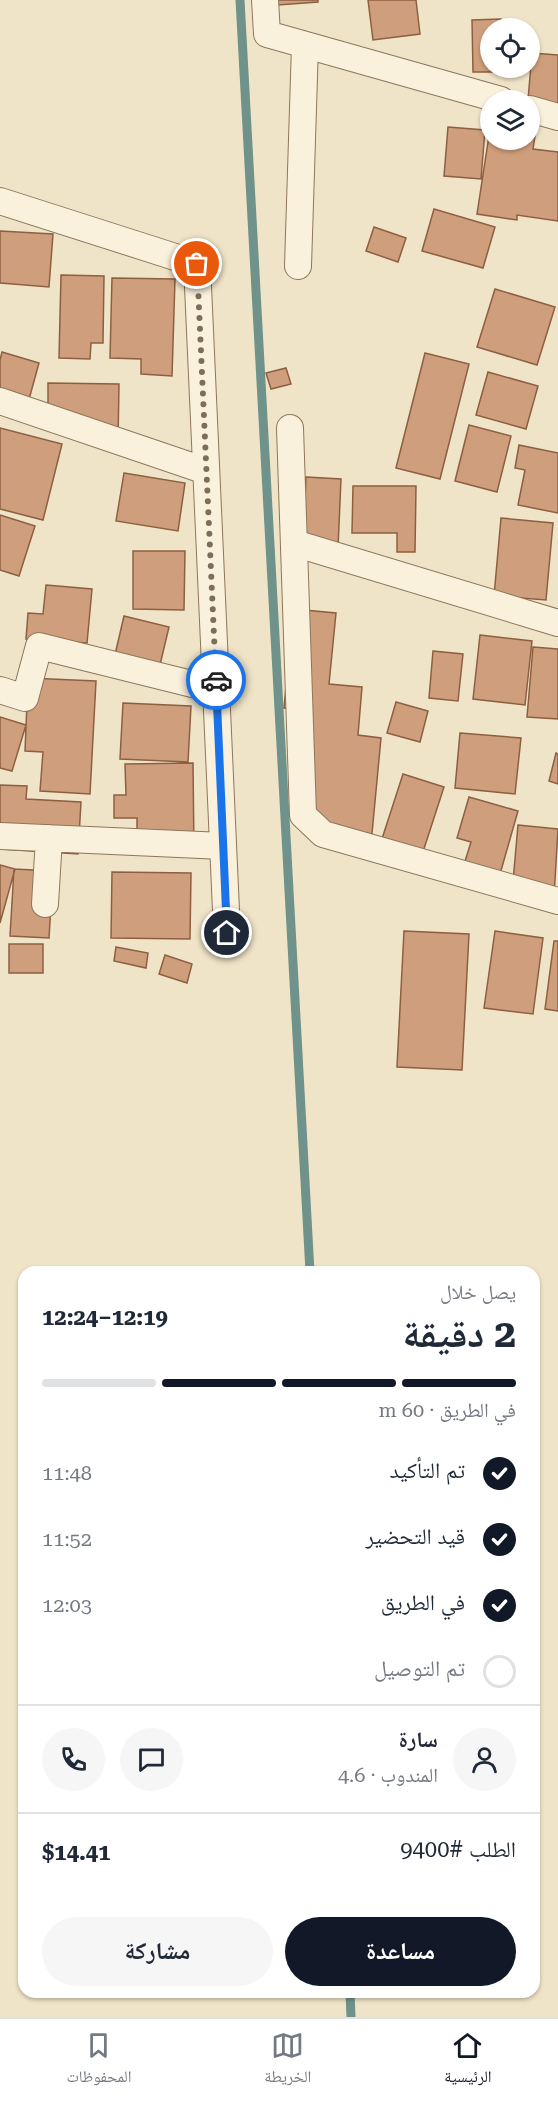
<!DOCTYPE html>
<html lang="ar">
<meta charset="utf-8">
<style>
body{margin:0;font-family:"Roboto Serif","Noto Naskh Arabic",serif;background:#f6f6f7;color:#1f2937;direction:rtl;height:100vh;display:flex;flex-direction:column;font-size:22px;white-space:nowrap}
*{box-sizing:border-box;margin:0}
p{font-size:20px;color:#747a83}
.icon{flex:none;width:33px;height:33px;fill:none;stroke:currentColor;stroke-width:2;stroke-linecap:round;stroke-linejoin:round}
.map{position:relative;flex:1;overflow:hidden;direction:ltr}
.details{position:absolute;left:18px;top:1266px;width:522px;height:732px;display:flex;flex-direction:column;background:#fff;border-radius:18px;box-shadow:0 2px 4px #0004;direction:rtl}
.details>*{flex:none}
.controls{position:absolute;left:480px;top:18px;display:grid;gap:12px}
.controls a{display:grid;place-items:center;width:60px;height:60px;border-radius:50%;background:#fff;box-shadow:0 2px 4px #0004;font-size:30px}
.pin{position:absolute;display:grid;place-items:center;width:51px;height:51px;color:#fff;margin:-26px;border:3px solid #fff;border-radius:50%;box-shadow:0 2px 6px #0007}
.courier{position:absolute;display:grid;place-items:center;width:60px;height:60px;margin:-30px;border:4px solid #1a73e8;border-radius:50%;background:#fff;color:#222;box-shadow:0 2px 8px #0007}
.headline em{font-style:normal;font-weight:700}
.headline div{display:flex;flex-direction:column-reverse}
.headline{display:flex;align-items:center;justify-content:space-between;height:102px;padding:0 24px}
h1{font-size:39px;font-weight:700;line-height:45px}
.bar{display:grid;grid-template-columns:repeat(4,1fr);gap:9px 6px;align-content:center;height:72px;padding:0 24px}
.bar i{height:8px;border-radius:4px;background:#e0e1e3}
.bar .on{background:#111827}
.bar p{grid-column:span 4}
.line{display:flex;align-items:center;gap:15px;padding:0 24px;border-top:2px solid #e0e1e3}
.line div{flex:1}
.round{display:grid;place-items:center;flex:none;width:63px;height:63px;border-radius:32px;background:#f6f6f7}
ol{padding:0 24px;list-style:none}
li{display:flex;align-items:center;gap:18px;height:66px}
li p{margin-inline-start:auto}
li .icon{padding:6px;border-radius:50%;background:#111827;color:#fff;stroke-width:4}
li:last-child{color:#747a83}
li i{width:33px;height:33px;border:3px solid #e0e1e3;border-radius:50%}
.action{display:flex;gap:12px;margin-top:auto;padding:12px 24px}
.action a{flex:1;height:69px;border-radius:36px;background:#111827;color:#fff;font-size:24px;font-weight:700;line-height:69px;text-align:center}
.action a+a{background:#f6f6f7;color:#1f2937}
.tabs{display:flex;justify-content:space-around;align-items:center;height:84px;border-top:2px solid #e0e1e3;background:#fff;font-size:16px;color:#747a83}
.tabs a{display:grid;justify-items:center;gap:3px}
.tabs .on{color:#111827}
.map>svg:first-child{display:block}
.lines{fill:none;stroke-linecap:round;stroke-linejoin:round}
.stream{stroke:#6f938a;stroke-width:9}
.building{fill:#cf9f7d;stroke:#8d5f41;stroke-width:1.5}
.street-casing{stroke:#8d765c;stroke-width:28}
.street{stroke:#faf1dc;stroke-width:26}
.done{stroke:#7c6e5b;stroke-width:6;stroke-dasharray:0 10.8}
.route{stroke:#1a73e8;stroke-width:8}
</style>
<div class="map">
<svg width="558" height="2017" viewBox="0 0 558 2017">
<rect width="100%" height="100%" fill="#f0e4c8"/>
<g class="lines">
<path class="stream" d="M 240,0 L 310,1272
M 350,1992 L 351,2017"/>
</g>
<path class="building" d="M 278,0 L 318,0 L 318,2 L 278,5 Z
M 368,0 L 416,0 L 420,34 L 373,40 Z
M 501,19 L 501,28 L 490,28 L 490,68 L 502,68 L 502,72 L 473,72 L 472,20 Z
M 532,53 L 558,55 L 558,111 L 528,100 Z
M 448,127 L 485,130 L 481,179 L 444,176 Z
M 490,129 L 490,140 L 530,140 L 530,135 L 535,136 L 533,149 L 558,152 L 558,221 L 517,215 L 517,220 L 477,214 Z
M 434,209 L 495,227 L 483,268 L 422,251 Z
M 374,227 L 406,238 L 398,262 L 366,251 Z
M 0,231 L 53,234 L 49,287 L 0,283 Z
M 61,275 L 104,276 L 103,343 L 91,343 L 90,359 L 59,358 Z
M 112,278 L 175,279 L 172,376 L 141,374 L 141,359 L 110,358 Z
M 495,289 L 555,307 L 537,365 L 477,347 Z
M 2,352 L 39,363 L 28,403 L 0,395 L 0,360 Z
M 425,353 L 469,364 L 440,479 L 396,468 Z
M 286,368 L 291,384 L 271,389 L 266,373 Z
M 488,372 L 538,386 L 526,429 L 476,415 Z
M 48,383 L 119,384 L 118,441 L 48,428 Z
M 469,425 L 511,436 L 497,492 L 455,481 Z
M 0,428 L 62,444 L 43,520 L 0,509 Z
M 519,445 L 558,453 L 558,513 L 518,505 L 525,470 L 515,468 Z
M 124,473 L 185,483 L 178,531 L 116,521 Z
M 306,477 L 341,479 L 338,548 L 303,547 Z
M 353,486 L 416,486 L 415,552 L 397,552 L 397,533 L 352,533 Z
M 0,515 L 35,526 L 19,576 L 0,570 Z
M 501,518 L 553,523 L 546,600 L 494,596 Z
M 133,551 L 185,551 L 184,610 L 133,609 Z
M 46,585 L 92,589 L 87,643 L 26,639 L 28,613 L 43,614 Z
M 293,609 L 336,613 L 329,684 L 362,687 L 358,735 L 381,738 L 371,844 L 309,838 L 300,710 L 284,708 Z
M 124,616 L 169,627 L 159,669 L 114,659 Z
M 480,635 L 532,641 L 525,705 L 473,699 Z
M 533,647 L 558,649 L 558,719 L 527,717 Z
M 433,651 L 463,654 L 458,701 L 429,698 Z
M 28,678 L 96,681 L 90,794 L 40,791 L 43,752 L 25,751 Z
M 396,702 L 428,711 L 420,742 L 387,733 Z
M 123,703 L 191,706 L 188,762 L 120,759 Z
M 0,717 L 26,725 L 12,771 L 0,768 Z
M 460,733 L 521,738 L 515,794 L 455,788 Z
M 556,753 L 558,754 L 558,784 L 549,781 Z
M 193,763 L 194,850 L 137,850 L 137,818 L 114,818 L 114,795 L 126,795 L 125,764 Z
M 403,774 L 444,787 L 420,861 L 379,848 Z
M 0,785 L 27,786 L 26,799 L 81,802 L 78,854 L 0,849 Z
M 469,797 L 518,811 L 498,881 L 462,871 L 471,842 L 457,838 Z
M 518,825 L 558,829 L 554,897 L 512,893 Z
M 0,865 L 15,869 L 0,923 Z
M 14,869 L 53,871 L 49,938 L 10,936 Z
M 112,872 L 191,873 L 190,939 L 111,938 Z
M 404,931 L 469,934 L 462,1070 L 397,1067 Z
M 495,931 L 543,938 L 533,1014 L 484,1008 Z
M 554,941 L 558,941 L 558,1011 L 545,1009 Z
M 9,944 L 43,944 L 43,973 L 9,973 Z
M 116,947 L 148,953 L 146,968 L 114,961 Z
M 165,955 L 192,964 L 187,983 L 159,974 Z"/>
<g class="lines">
<defs>
<path id="street" d="M 265,0 L 267,34 L 501,100
M 530,109 L 558,117
M 0,201 L 197,264 L 227,933
M 298,266 L 305,45
M 0,401 L 206,471
M 290,428 L 303,815 L 323,834 L 558,901
M 294,543 L 558,623
M 0,690 L 25,698 L 39,646 L 216,690
M 0,836 L 223,846
M 45,904 L 49,838"/>
</defs>
<use href="#street" class="street-casing"/>
<use href="#street" class="street"/>
</g>
<g class="lines">
<path class="done" d="M 197,264 L 216,680"/>
<path class="route" d="M 216,680 L 227,933"/>
</g>
</svg>
<div class="controls">
<a><svg class="icon" aria-label="locate" viewBox="0 0 24 24"><circle cx="12" cy="12" r="6"/><path d="M12 2v4M12 18v4M2 12h4M18 12h4"/></svg></a>
<a><svg class="icon" aria-label="layers" viewBox="0 0 24 24"><path d="M12 4l9 5-9 5-9-5zM3 14l9 5 9-5"/></svg></a>
</div>
<div class="pin" style="left:197px;top:264px;background:#ea580c"><svg class="icon" aria-label="bag" viewBox="0 0 24 24"><path d="M5 8h14l-1 12H6zM9 8a3 3 0 0 1 6 0"/></svg></div>
<div class="pin" style="left:227px;top:933px;background:#1f2937"><svg class="icon" aria-label="home" viewBox="0 0 24 24"><path d="M3 11l9-7 9 7M6 9v11h12V9"/></svg></div>
<div class="courier" style="left:216px;top:680px"><svg class="icon" aria-label="car" viewBox="0 0 24 24"><path d="M5 17H2v-5l4-1 3-4h7l3 4 3 1v5h-3M9 17h6M6 11h13"/><circle cx="7" cy="17" r="2"/><circle cx="17" cy="17" r="2"/></svg></div>
<section class="details">
<div class="headline"><div><h1>2 دقيقة</h1><p>يصل خلال</p></div><em>12:19–12:24</em></div>
<div class="bar"><i class="on"></i><i class="on"></i><i class="on"></i><i></i><p>في الطريق · 60 m</p></div>
<ol>
<li><svg class="icon" aria-label="check" viewBox="0 0 24 24"><path d="M5 12l5 5 9-10"/></svg>تم التأكيد<p>11:48</p></li>
<li><svg class="icon" aria-label="check" viewBox="0 0 24 24"><path d="M5 12l5 5 9-10"/></svg>قيد التحضير<p>11:52</p></li>
<li><svg class="icon" aria-label="check" viewBox="0 0 24 24"><path d="M5 12l5 5 9-10"/></svg>في الطريق<p>12:03</p></li>
<li><i></i>تم التوصيل</li>
</ol>
<div class="line" style="height:108px"><a class="round"><svg class="icon" aria-label="person" viewBox="0 0 24 24"><circle cx="12" cy="8" r="4"/><path d="M4 21q1-7 8-7t8 7"/></svg></a><div><b>سارة</b><p>المندوب · 4.6</p></div><a class="round"><svg class="icon" aria-label="chat" viewBox="0 0 24 24"><path d="M4 5h16v11H9l-5 4z"/></svg></a><a class="round"><svg class="icon" aria-label="phone" viewBox="0 0 24 24"><path d="M5 4h4l2 5-3 2q2 4 5 5l2-3 5 2v4C11 20 4 13 5 4z"/></svg></a></div>
<div class="line" style="height:78px"><div>الطلب #9400</div><b>$14.41</b></div>
<div class="action"><a>مساعدة</a><a>مشاركة</a></div>
</section>
</div>
<nav class="tabs">
<a class="on"><svg class="icon" aria-label="home" viewBox="0 0 24 24"><path d="M3 11l9-7 9 7M6 9v11h12V9"/></svg>الرئيسية</a>
<a><svg class="icon" aria-label="map" viewBox="0 0 24 24"><path d="M3 6l6-2 6 2 6-2v14l-6 2-6-2-6 2zM9 4v14M15 6v14"/></svg>الخريطة</a>
<a><svg class="icon" aria-label="saved" viewBox="0 0 24 24"><path d="M7 4h10v16l-5-4-5 4z"/></svg>المحفوظات</a>
</nav>
